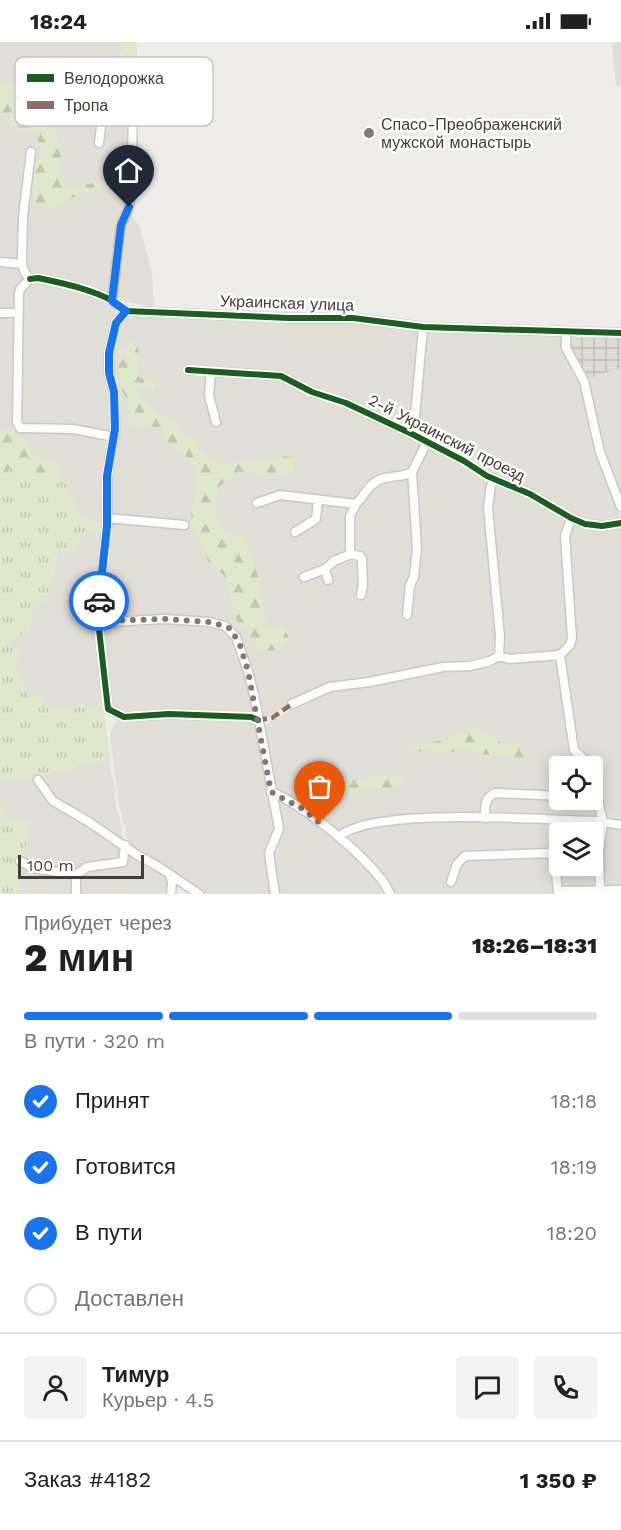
<!DOCTYPE html>
<html lang="ru">
<meta charset="utf-8">
<style>
body{margin:0;font-family:"Work Sans",sans-serif;background:#f2f2f2;color:#202124;height:100vh;display:flex;flex-direction:column;font-size:22px;white-space:nowrap}
*{box-sizing:border-box;margin:0}
p{font-size:20px;color:#757577}
.icon{flex:none;width:33px;height:33px;fill:none;stroke:currentColor;stroke-width:2;stroke-linecap:round;stroke-linejoin:round}
.map{position:relative;height:852px;overflow:hidden}
.drawer{display:flex;flex-direction:column;background:#fff;flex:1}
.drawer>*{flex:none}
.buttons{position:absolute;left:549px;top:714px;display:grid;gap:12px}
.buttons a{display:grid;place-items:center;width:54px;height:54px;border-radius:6px;background:#fff;box-shadow:0 3px 15px #0003;font-size:30px}
.scale{position:absolute;left:18px;bottom:15px;width:126px;box-sizing:border-box;padding-left:6px;border:3px solid #433d36;border-top:0;font-size:16px;line-height:21px;white-space:nowrap;color:#433d36;-webkit-text-stroke:4px #fff;paint-order:stroke}
.pin{position:absolute;display:grid;place-items:center;width:51px;height:51px;color:#fff;margin:-62px -26px;border-radius:50% 50% 50% 0;rotate:-45deg;box-shadow:0 0 6px #0007}
.pin .icon{rotate:45deg}
.courier{position:absolute;display:grid;place-items:center;width:60px;height:60px;margin:-30px;border:4px solid #1a73e8;border-radius:50%;background:#fff;color:#222;box-shadow:0 2px 8px #0007}
.head em{font-style:normal;font-weight:800}
.head div{display:flex;flex-direction:column-reverse}
.head{display:flex;align-items:center;justify-content:space-between;height:102px;padding:0 24px}
h1{font-size:39px;font-weight:800;line-height:45px}
.bar{display:grid;grid-template-columns:repeat(4,1fr);gap:9px 6px;align-content:center;height:72px;padding:0 24px}
.bar i{height:8px;border-radius:4px;background:#e0e0e0}
.bar .current{background:#1a73e8}
.bar p{grid-column:span 4}
.line{display:flex;align-items:center;gap:15px;padding:0 24px;border-top:2px solid #e0e0e0}
.line div{flex:1}
.round{display:grid;place-items:center;flex:none;width:63px;height:63px;border-radius:6px;background:#f2f2f2}
ol{padding:0 24px;list-style:none}
li{display:flex;align-items:center;gap:18px;height:66px}
li p{margin-inline-start:auto}
li .icon{padding:6px;border-radius:50%;background:#1a73e8;color:#fff;stroke-width:4}
li:last-child{color:#757577}
li i{width:33px;height:33px;border:3px solid #e0e0e0;border-radius:50%}
.status{display:flex;justify-content:space-between;align-items:center;height:42px;padding:0 30px;background:#fff;direction:ltr}
.status svg{height:16px;fill:currentColor}
.map>svg:first-child{display:block}
.residential{fill:#e1ddd7;fill-rule:evenodd}
.industrial{fill:url(#industrial-grid)}
.grass{fill:url(#grass-tufts)}
.forest{fill:url(#forest-firs)}
.lines{fill:none;stroke-linecap:round;stroke-linejoin:round}
.minor-casing{stroke:#cac8c5;stroke-width:11}
.minor{stroke:#fcfcfc;stroke-width:8}
.quiet{stroke:#8d6e63;stroke-width:4.5;stroke-dasharray:9 4.5;stroke-linecap:butt}
.cycleway-casing{stroke:#fff;stroke-width:10}
.cycleway{stroke:#1b5e20;stroke-width:6}
.done{stroke:#7f7a75;stroke-width:6;stroke-dasharray:0 10.8}
.route{stroke:#1a73e8;stroke-width:8}
.poi-dot{fill:#7f7a75;stroke:#fff;stroke-width:2}
.labels{text-anchor:middle;dominant-baseline:central;stroke-width:5;stroke-linejoin:round;paint-order:stroke}
.poi-label{font-size:16px;fill:#433d36;stroke:#fff;text-anchor:start}
.street-label{font-size:16px;fill:#433d36;stroke:#fff}
.key{fill:#fff;stroke:#c7c5c3;stroke-width:1.5}
.key-label{font-size:16px;fill:#433d36}
</style>
<div class="status"><b>18:24</b><svg viewBox="0 0 49 12"><path d="M0 12V9h3v3zM5 12V6h3v6zM10 12V3h3v9zM15 12V0h3v12zM26 1h20v11H26zM47 4h2v5h-2z"/></svg></div>
<div class="map">
<svg width="621" height="852" viewBox="0 0 621 852">
<defs>
<pattern id="industrial-grid" width="8" height="8" patternUnits="userSpaceOnUse" patternTransform="scale(1.5)"><rect width="8" height="8" fill="#dedbd7"/><path d="M0 4h8M4 0v8" fill="none" stroke="#c0bdb9"/></pattern>
<pattern id="grass-tufts" width="24" height="20" patternUnits="userSpaceOnUse" patternTransform="scale(1.5)"><rect width="24" height="20" fill="#dee6cb"/><path d="M3 7l-1-3M5 7V3M7 7l1-3M15 17l-1-3M17 17v-4M19 17l1-3" fill="none" stroke="#c0c6af"/></pattern>
<pattern id="forest-firs" width="22" height="20" patternUnits="userSpaceOnUse" patternTransform="scale(1.5)"><rect width="22" height="20" fill="#dee6cb"/><path d="M5 1l3.5 6h-7zM16 11l3.5 6h-7z" fill="#c0c6af"/></pattern>
</defs>
<rect width="100%" height="100%" fill="#eeece9"/>
<path class="residential" d="M 0,0 L 119,0 L 122,30 L 131,34 L 129,149 L 109,252 L 106,253 L 60,237 L 38,232 L 27,234 L 14,263 L 9,267 L 0,268 Z
M 612,0 L 621,0 L 621,44 L 616,44 Z
M 130,172 L 140,185 L 152,231 L 154,265 L 120,259 L 115,252 L 125,183 Z
M 38,239 L 91,252 L 113,264 L 116,268 L 110,297 L 112,386 L 110,391 L 22,382 L 20,379 L 22,248 L 31,241 Z
M 137,274 L 289,280 L 352,281 L 417,288 L 420,294 L 412,385 L 406,387 L 312,347 L 282,331 L 220,327 L 279,337 L 346,362 L 390,384 L 482,434 L 486,441 L 498,594 L 496,608 L 489,615 L 442,623 L 296,657 L 266,676 L 260,675 L 251,629 L 243,599 L 234,583 L 210,576 L 193,575 L 134,574 L 110,577 L 104,575 L 102,570 L 111,474 L 110,436 L 119,394 L 118,359 L 111,331 L 113,311 L 118,286 L 124,278 Z
M 0,276 L 14,277 L 16,386 L 19,391 L 47,389 L 86,391 L 104,398 L 107,404 L 101,433 L 102,480 L 96,481 L 81,475 L 55,421 L 33,413 L 19,392 L 0,388 Z
M 426,288 L 485,292 L 516,291 L 560,294 L 564,296 L 582,339 L 598,412 L 621,476 L 601,480 L 586,479 L 489,431 L 417,392 Z
M 621,326 L 621,458 L 605,411 L 587,337 Z
M 500,444 L 529,454 L 564,475 L 566,479 L 568,597 L 568,600 L 558,610 L 510,615 L 504,612 L 502,607 L 490,466 L 495,446 Z
M 574,481 L 621,485 L 621,781 L 606,778 L 593,724 L 576,707 L 565,619 L 565,614 L 574,607 L 575,602 L 567,493 L 570,484 Z
M 102,491 L 94,580 L 103,662 L 88,666 L 84,662 L 49,668 L 37,653 L 29,656 L 8,605 L 10,598 L 29,589 L 33,567 L 53,534 L 58,509 L 81,493 Z
M 165,580 L 210,584 L 225,588 L 230,593 L 238,608 L 252,658 L 253,670 L 250,672 L 124,671 L 112,667 L 103,586 L 105,584 Z
M 531,618 L 551,618 L 561,624 L 572,702 L 589,724 L 560,724 L 559,753 L 494,749 L 483,772 L 389,776 L 336,790 L 274,748 L 263,684 L 286,671 L 297,660 L 330,647 L 444,628 L 471,627 L 501,619 Z
M 170,675 L 251,680 L 255,684 L 276,786 L 265,808 L 272,852 L 202,852 L 145,815 L 129,802 L 119,763 L 110,695 L 111,689 L 117,679 Z
M 110,716 L 111,731 L 115,745 L 116,767 L 120,777 L 122,793 L 121,817 L 78,829 L 33,824 L 20,815 L 29,793 L 4,776 L 4,766 L 0,765 L 0,740 L 31,736 L 58,728 L 67,729 Z
M 496,753 L 593,759 L 596,760 L 600,776 L 489,774 L 488,760 Z
M 276,755 L 300,769 L 360,817 L 388,852 L 277,852 L 272,810 L 281,793 L 282,785 Z
M 429,778 L 600,783 L 598,845 L 556,852 L 392,852 L 348,801 L 344,793 L 390,779 ZM 560,790 L 592,790 L 592,824 L 560,824 Z
M 609,784 L 621,785 L 621,845 L 603,846 L 601,808 L 605,785 Z
M 128,812 L 155,826 L 169,837 L 169,852 L 79,852 L 79,836 L 85,830 L 119,825 Z
M 20,822 L 69,834 L 73,837 L 74,852 L 19,852 L 20,841 L 15,839 Z"/>
<path class="industrial" d="M 571,295 L 621,295 L 621,326 L 587,337 L 581,322 L 571,311 L 569,298 Z"/>
<path class="grass" d="M 119,0 L 137,0 L 137,33 L 131,34 L 122,30 Z
M 21,414 L 46,432 L 55,421 L 81,475 L 96,481 L 102,480 L 102,491 L 81,493 L 78,509 L 58,509 L 47,558 L 33,567 L 29,589 L 10,598 L 8,604 L 20,607 L 16,624 L 29,656 L 37,653 L 49,668 L 84,662 L 88,666 L 103,662 L 110,716 L 67,729 L 58,728 L 31,736 L 0,740 L 0,427 L 7,430 Z
M 0,765 L 4,766 L 4,776 L 29,779 L 29,793 L 15,838 L 20,841 L 19,852 L 0,852 Z"/>
<path class="forest" d="M 0,40 C 24,45 33,47 44,72 L 48,73 C 54,84 59,96 61,109 C 62,122 57,136 65,146 L 128,135 L 127,142 C 115,149 101,146 88,150 C 76,153 63,160 52,166 L 36,162 L 33,156 L 34,122 L 42,114 L 36,91 L 12,87 L 0,69 Z
M 138,298 L 139,336 L 151,338 L 160,348 L 139,347 L 140,356 L 159,371 L 174,377 L 180,390 L 195,397 L 198,405 L 209,416 L 222,422 L 262,416 L 276,417 L 282,414 L 293,415 L 295,426 L 292,432 L 273,432 L 255,434 L 251,429 L 237,430 L 230,438 L 220,444 C 216,458 211,483 229,492 C 233,494 239,494 243,495 C 252,513 258,531 261,551 C 263,563 263,573 268,585 L 283,585 L 290,598 C 282,608 272,609 260,609 L 254,598 L 237,580 L 224,533 L 209,521 L 202,503 L 190,482 L 197,437 L 195,426 L 183,410 L 163,400 L 162,385 L 129,384 L 128,361 L 120,343 L 118,328 L 120,305 Z
M 0,388 L 19,392 L 33,413 L 55,421 L 46,432 L 29,430 L 21,415 L 7,430 L 0,427 Z
M 477,683 L 480,691 L 493,693 L 501,701 L 515,703 L 527,711 L 524,718 C 507,712 498,715 482,712 C 476,711 469,707 463,708 C 447,709 443,716 427,707 L 407,713 L 404,711 L 410,703 L 447,698 L 461,687 L 467,691 Z
M 399,730 L 405,735 L 399,743 L 388,747 L 368,746 L 352,752 L 331,751 L 324,742 L 341,736 L 356,738 L 380,733 L 397,734 Z"/>
<g class="lines">
<defs>
<path id="minor" d="M 38,55 L 90,62 L 103,68 C 113,56 113,30 134,37 L 131,148 L 129,165 L 121,183 L 112,259
M 99,101 L 103,68
M 0,220 L 22,222
M 30,237 L 38,236 C 62,241 108,250 126,269 L 289,276 L 353,276 L 423,285 L 621,291
M 30,237 L 20,247 L 19,252 L 17,380 L 20,386 L 73,387 L 115,395
M 30,237 L 25,231 L 22,222 L 23,174 L 31,110
M 126,269 L 116,281 L 109,311 L 109,331 L 114,349 L 115,387 L 107,434 L 107,484 L 98,578 L 108,667 L 124,675 L 169,672 L 251,675 L 258,678
M 0,271 L 18,271
M 566,290 L 566,306 L 584,339 L 600,410 L 621,465
M 188,328 L 281,334 L 312,350 L 346,361 L 412,392 L 464,419 L 487,434 L 530,452 L 571,476 L 585,482 L 602,484 L 621,481
M 211,329 L 209,354 L 216,380
M 412,392 L 414,386 L 423,285
M 494,438 L 491,443 L 488,466 L 500,594 L 499,614
M 257,461 L 280,453 L 356,462 C 364,454 369,442 379,438 C 390,433 402,436 412,430
M 356,462 L 350,474 L 350,507 L 351,512 L 360,514 L 362,517 L 363,543 L 361,553
M 107,476 L 184,483
M 295,490 L 316,477 L 318,458
M 325,527 L 328,538
M 304,535 L 325,527 L 334,519 L 351,512
M 407,573 L 410,543 L 414,535 L 417,507 L 412,430 L 427,400
M 98,578 L 109,580 L 165,577 L 209,580 L 225,584 L 236,595 L 248,629 L 255,657 L 279,787 L 269,811 L 275,852
M 560,613 L 570,603 L 572,596 L 565,494 L 571,476
M 560,613 L 574,708 L 591,724
M 292,662 L 330,645 L 369,640 L 443,625 L 470,624 L 490,619 L 499,614 L 509,617 L 560,613
M 592,730 L 603,781 L 599,809 L 600,852
M 38,738 L 53,759 L 89,780 L 137,813 L 159,825 L 199,852
M 271,750 C 302,761 378,822 390,852
M 485,776 C 485,765 484,756 495,751 L 560,754
M 339,795 C 370,764 546,778 595,779 L 621,783
M 20,819 L 33,826 L 76,833 L 87,825 L 123,820 L 125,803
M 170,833 L 172,840 L 171,852
M 451,840 L 457,822 L 465,814 L 549,811 L 555,819 L 558,852
M 559,849 L 621,848
M 76,852 L 76,833"/>
</defs>
<use href="#minor" class="minor-casing"/>
<use href="#minor" class="minor"/>
<path class="quiet" d="M 258,678 L 272,676 L 292,662"/>
<defs>
<path id="cycleway" d="M 30,237 L 38,236 C 62,241 108,250 126,269 L 289,276 L 353,276 L 423,285 L 621,291
M 126,269 L 116,281 L 109,311 L 109,331 L 114,349 L 115,387 L 107,434 L 107,484 L 98,578 L 108,667 L 124,675 L 169,672 L 251,675 L 258,678
M 188,328 L 281,334 L 312,350 L 346,361 L 412,392 L 464,419 L 487,434 L 530,452 L 571,476 L 585,482 L 602,484 L 621,481"/>
</defs>
<use href="#cycleway" class="cycleway-casing"/>
<use href="#cycleway" class="cycleway"/>
</g>
<g class="lines">
<path class="done" d="M 99,559 L 98,578 L 102,579 L 165,577 L 209,580 L 225,584 L 231,587 L 240,603 L 248,629 L 271,750 L 301,766 L 320,781"/>
<path class="route" d="M 99,559 L 107,484 L 107,434 L 115,387 L 114,350 L 109,331 L 109,311 L 116,281 L 126,269 L 112,259 L 121,183 L 129,165"/>
</g>
<circle class="poi-dot" cx="369" cy="91" r="6"/>
<g class="labels">
<g class="poi-label">
<text x="381" y="82">Спасо-Преображенский<tspan x="381" dy="18">мужской монастырь</tspan></text>
</g>
<g class="street-label">
<text transform="translate(287 261) rotate(2)">Украинская улица</text>
<text transform="translate(447 396) rotate(27)">2-й Украинский проезд</text>
</g>
</g>
<rect x="15" y="15" width="198" height="69" rx="9" class="key"/>
<rect x="27" y="32" width="27" height="8" fill="#1b5e20"/>
<rect x="27" y="59" width="27" height="8" fill="#8d6e63"/>
<g class="key-label">
<text x="64" y="42">Велодорожка</text>
<text x="64" y="69">Тропа</text>
</g>
</svg>
<div class="buttons">
<a><svg class="icon" aria-label="locate" viewBox="0 0 24 24"><circle cx="12" cy="12" r="6"/><path d="M12 2v4M12 18v4M2 12h4M18 12h4"/></svg></a>
<a><svg class="icon" aria-label="layers" viewBox="0 0 24 24"><path d="M12 4l9 5-9 5-9-5zM3 14l9 5 9-5"/></svg></a>
</div>
<div class="scale">100 m</div>
<div class="pin" style="left:320px;top:781px;background:#ea580c"><svg class="icon" aria-label="bag" viewBox="0 0 24 24"><path d="M5 8h14l-1 12H6zM9 8a3 3 0 0 1 6 0"/></svg></div>
<div class="pin" style="left:129px;top:165px;background:#1f2937"><svg class="icon" aria-label="home" viewBox="0 0 24 24"><path d="M3 11l9-7 9 7M6 9v11h12V9"/></svg></div>
<div class="courier" style="left:99px;top:559px"><svg class="icon" aria-label="car" viewBox="0 0 24 24"><path d="M5 17H2v-5l4-1 3-4h7l3 4 3 1v5h-3M9 17h6M6 11h13"/><circle cx="7" cy="17" r="2"/><circle cx="17" cy="17" r="2"/></svg></div>
</div>
<section class="drawer">
<div class="head"><div><h1>2 мин</h1><p>Прибудет через</p></div><em>18:26–18:31</em></div>
<div class="bar"><i class="current"></i><i class="current"></i><i class="current"></i><i></i><p>В пути · 320 m</p></div>
<ol>
<li><svg class="icon" aria-label="check" viewBox="0 0 24 24"><path d="M5 12l5 5 9-10"/></svg>Принят<p>18:18</p></li>
<li><svg class="icon" aria-label="check" viewBox="0 0 24 24"><path d="M5 12l5 5 9-10"/></svg>Готовится<p>18:19</p></li>
<li><svg class="icon" aria-label="check" viewBox="0 0 24 24"><path d="M5 12l5 5 9-10"/></svg>В пути<p>18:20</p></li>
<li><i></i>Доставлен</li>
</ol>
<div class="line" style="height:108px"><a class="round"><svg class="icon" aria-label="person" viewBox="0 0 24 24"><circle cx="12" cy="8" r="4"/><path d="M4 21q1-7 8-7t8 7"/></svg></a><div><b>Тимур</b><p>Курьер · 4.5</p></div><a class="round"><svg class="icon" aria-label="chat" viewBox="0 0 24 24"><path d="M4 5h16v11H9l-5 4z"/></svg></a><a class="round"><svg class="icon" aria-label="phone" viewBox="0 0 24 24"><path d="M5 4h4l2 5-3 2q2 4 5 5l2-3 5 2v4C11 20 4 13 5 4z"/></svg></a></div>
<div class="line" style="height:78px"><div>Заказ #4182</div><b>1 350 ₽</b></div>
</section>
